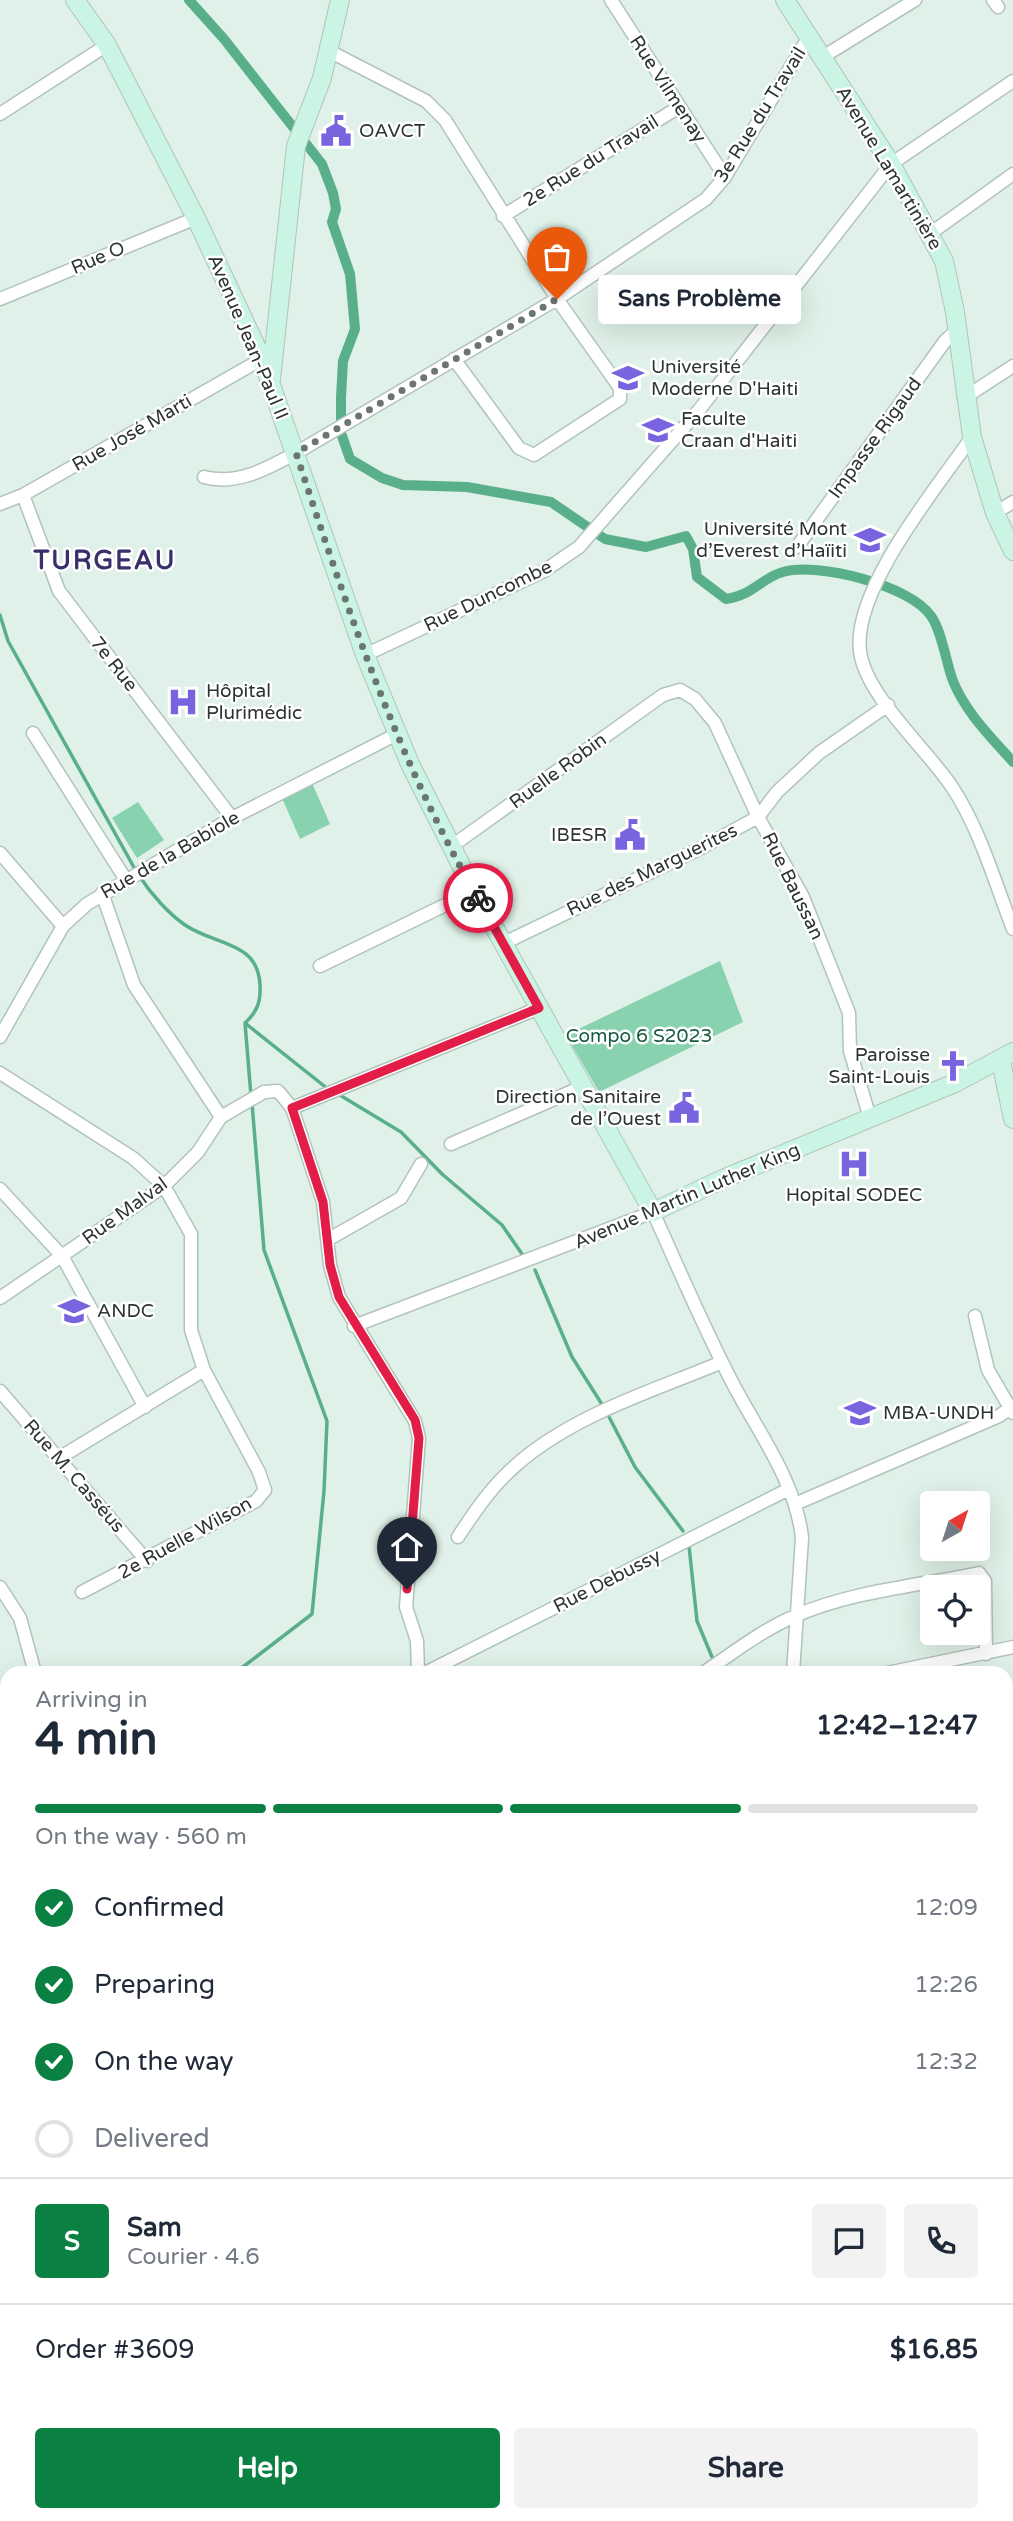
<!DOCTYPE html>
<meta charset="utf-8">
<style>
body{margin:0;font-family:"Varela Round",sans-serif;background:#f2f2f3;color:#1f2937;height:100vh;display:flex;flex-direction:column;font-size:26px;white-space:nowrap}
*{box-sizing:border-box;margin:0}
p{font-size:23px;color:#747a83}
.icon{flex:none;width:38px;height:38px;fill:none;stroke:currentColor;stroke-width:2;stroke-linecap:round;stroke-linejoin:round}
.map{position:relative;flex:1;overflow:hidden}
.panel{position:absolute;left:0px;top:1666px;width:1013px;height:856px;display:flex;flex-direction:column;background:#fff;border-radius:21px 21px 0 0;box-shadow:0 7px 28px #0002}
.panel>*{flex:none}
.needle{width:46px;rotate:39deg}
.buttons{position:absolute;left:920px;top:1491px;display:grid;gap:14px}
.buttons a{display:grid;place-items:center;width:70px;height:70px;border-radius:7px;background:#fff;box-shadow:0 7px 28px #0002;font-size:35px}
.pin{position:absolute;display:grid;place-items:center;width:60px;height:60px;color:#fff;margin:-72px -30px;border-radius:50% 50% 50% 0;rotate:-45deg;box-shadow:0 0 7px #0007}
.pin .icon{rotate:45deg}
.courier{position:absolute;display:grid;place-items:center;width:70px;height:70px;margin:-35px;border:5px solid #e11d48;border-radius:50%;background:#fff;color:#222;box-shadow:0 2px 9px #0007}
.bubble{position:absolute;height:49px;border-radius:7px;background:#fff;box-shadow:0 7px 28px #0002;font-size:23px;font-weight:800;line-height:49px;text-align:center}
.overview em{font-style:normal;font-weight:800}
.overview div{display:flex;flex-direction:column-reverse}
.overview{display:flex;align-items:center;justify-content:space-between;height:119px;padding:0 35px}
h1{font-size:46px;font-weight:800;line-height:52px}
.bar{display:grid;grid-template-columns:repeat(4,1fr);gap:10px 7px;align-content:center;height:84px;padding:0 35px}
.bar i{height:9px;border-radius:5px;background:#e0e1e3}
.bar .on{background:#0b8043}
.bar p{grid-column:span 4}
.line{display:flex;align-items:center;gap:18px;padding:0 35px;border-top:2px solid #e0e1e3}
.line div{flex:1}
.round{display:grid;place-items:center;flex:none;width:74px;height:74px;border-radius:7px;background:#f2f2f3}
ol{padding:0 35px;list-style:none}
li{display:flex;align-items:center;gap:21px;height:77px}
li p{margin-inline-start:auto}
li .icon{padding:7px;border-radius:50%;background:#0b8043;color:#fff;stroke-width:4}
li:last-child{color:#747a83}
li i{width:38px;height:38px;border:4px solid #e0e1e3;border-radius:50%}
.cta{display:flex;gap:14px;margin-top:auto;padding:14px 35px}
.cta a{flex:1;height:80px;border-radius:7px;background:#0b8043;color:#fff;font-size:28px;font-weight:800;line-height:80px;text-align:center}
.cta a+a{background:#f2f2f3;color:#1f2937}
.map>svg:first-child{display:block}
.green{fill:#88d2b0}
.forest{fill:#65ba95}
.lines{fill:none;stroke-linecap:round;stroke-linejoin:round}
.stream{stroke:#5aaf8b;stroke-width:3.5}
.canal{stroke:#5aaf8b;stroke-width:10}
.street-casing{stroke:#b2c3ba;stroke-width:15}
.secondary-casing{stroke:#b2c3ba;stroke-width:20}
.street{stroke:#fff;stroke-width:12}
.secondary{stroke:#caf4e4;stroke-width:18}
.done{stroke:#6b7671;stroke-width:7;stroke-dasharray:0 12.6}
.route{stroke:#e11d48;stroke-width:9}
.labels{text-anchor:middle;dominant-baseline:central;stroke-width:5;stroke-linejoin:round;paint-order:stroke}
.street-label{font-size:19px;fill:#2d3431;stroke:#fff}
.poi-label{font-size:19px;fill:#2d3431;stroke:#fff;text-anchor:start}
.park-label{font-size:19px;fill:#195b42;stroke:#fff}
.district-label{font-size:26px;font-weight:bold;letter-spacing:2px;fill:#392f6b;stroke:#fff}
</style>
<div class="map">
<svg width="1013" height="2521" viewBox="0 0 1013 2521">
<rect width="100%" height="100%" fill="#dff1e8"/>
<path class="green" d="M 312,783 L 330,824 L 300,839 L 282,798 Z
M 138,802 L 164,840 L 137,858 L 112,818 Z
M 720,961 L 743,1022 L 599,1092 L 566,1035 Z"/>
<path class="forest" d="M 1006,1928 L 1013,1929 L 1013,2521 L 695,2521 L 697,2515 L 1006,2515 Z
M 112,2515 L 269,2515 L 265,2521 L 115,2521 Z"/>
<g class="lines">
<path class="stream" d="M 0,615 L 8,641 L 136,871
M 140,877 C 151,894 169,914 185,925 C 216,946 258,941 260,985 C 261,1002 257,1012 245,1023
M 245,1023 L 251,1096
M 245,1023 L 328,1089
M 338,1094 L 401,1132 L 442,1174 L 502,1225 L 522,1254
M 535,1270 L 572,1357 L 603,1406
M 607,1413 L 635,1467 L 683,1531
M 689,1546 L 697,1621 L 712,1657
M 235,1673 L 312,1614 L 324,1491 L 327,1421 L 264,1250 L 252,1103
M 0,2019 L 7,2013
M 0,2049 L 7,2072
M 0,2167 L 7,2161"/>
<path class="canal" d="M 189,0 L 224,39 L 322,164 L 333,193 L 336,209 L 332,222 L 350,274 L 355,329 L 343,361 L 341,397 L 341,433 L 350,459 L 382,478 L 403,485 L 467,487 L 551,502 L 605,539 L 646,547 L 686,536 L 693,549 L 697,577 L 726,599 C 754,595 761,578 783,572 C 817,562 910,585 931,616 C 942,631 946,663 953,681 C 966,713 991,737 1013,762"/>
<defs>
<path id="street" d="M 611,0 L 725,177
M 993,0 L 998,7
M 329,51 L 426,101 L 445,120 L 557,299 L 620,388 L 620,399 L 534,455 L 519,448 L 454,359
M 821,58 L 915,0
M 0,114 L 107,45
M 503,216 L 679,107
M 931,233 L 1013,174
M 0,299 L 196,218
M 964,398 L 1013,366
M 972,437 C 937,487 852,590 860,651 C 865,695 927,749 952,787 C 980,829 995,883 1013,929
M 204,477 C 237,486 268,468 296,453 L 557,299 L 706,199 L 725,177 L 808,38
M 23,495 L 59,591 L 232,818
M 0,504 L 23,495 L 262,359
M 995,513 L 1013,502
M 797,547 L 945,341 L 956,331
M 365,655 L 544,571 L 579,547 L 699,410 L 891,164 L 1013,81
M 33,733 L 126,880
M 452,846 L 663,695 L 680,690 L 695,699 L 715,723 L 758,817 L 803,897 L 849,1013 L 850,1051 L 870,1118
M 0,853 L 63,926
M 102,893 L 134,985 L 221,1117
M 504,943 L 703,847 L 758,817 L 777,792 L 819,753 L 888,705
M 320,966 L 474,891
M 0,1037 L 63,926 L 87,904 L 232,818 L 397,734
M 0,1073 L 133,1158 L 164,1186 L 191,1234 L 191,1330 L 204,1370 L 259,1472 L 265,1490 L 256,1501 L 82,1592
M 292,1108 L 323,1202 L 330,1265 L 339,1297 L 415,1421 L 419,1438 L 406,1607 L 417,1641 L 418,1673
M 451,1144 L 582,1087
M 0,1189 L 62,1256 L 145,1407
M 329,1239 L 401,1198 L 421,1164
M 0,1298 L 164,1186 L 198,1152 L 221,1117 L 264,1092 L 278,1091 L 292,1108 L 539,1008
M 975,1316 L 988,1370 L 1013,1413
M 354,1326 L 653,1212 C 678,1267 702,1324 730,1378 C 755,1428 796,1480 802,1538 L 793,1673
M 0,1391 L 147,1561
M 59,1458 L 204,1370
M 795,1504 L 999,1416 L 1009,1409
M 458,1537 C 475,1511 492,1486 515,1466 C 572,1415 653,1391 722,1362
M 0,1587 L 20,1618 L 35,1673
M 425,1673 L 789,1489
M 703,1673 C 733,1653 762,1630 795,1616 C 852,1591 918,1586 979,1573 L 985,1581 L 986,1654
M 887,1673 L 1013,1647
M 0,1799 L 7,1790
M 1006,1832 L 1013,1831
M 1006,1913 L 1013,1914
M 1006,2136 L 1011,2160 L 1006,2229
M 0,2462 L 7,2459
M 1006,2486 L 1013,2480
M 534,2515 L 541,2521
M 452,2521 L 452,2515
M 968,2521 L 974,2515"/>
<path id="secondary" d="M 75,0 L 107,45 L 196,218 L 262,359 L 365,655 L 410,764 L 474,891 L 653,1212 L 725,1178 L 955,1083 L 1013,1052
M 785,0 L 891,164 L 944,261 L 955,312 L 972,437 L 995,513 L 1013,551
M 271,379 L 296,146 L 322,78 L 340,0
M 1001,1061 L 1013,1119"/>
</defs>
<use href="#street" class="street-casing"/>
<use href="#secondary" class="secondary-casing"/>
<use href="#street" class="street"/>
<use href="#secondary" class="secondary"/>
</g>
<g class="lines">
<path class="done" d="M 478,898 C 397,759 346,605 296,453 L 557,299"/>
<path class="route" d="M 407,1589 L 419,1438 L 415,1420 L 339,1297 L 330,1265 L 323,1202 L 292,1108 L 539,1008 L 478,898"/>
</g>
<defs>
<symbol id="civic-bare" viewBox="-9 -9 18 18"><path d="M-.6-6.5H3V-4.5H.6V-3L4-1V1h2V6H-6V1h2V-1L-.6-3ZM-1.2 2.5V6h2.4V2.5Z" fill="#7964df" stroke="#fff" stroke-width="2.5" paint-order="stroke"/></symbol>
<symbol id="university-bare" viewBox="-9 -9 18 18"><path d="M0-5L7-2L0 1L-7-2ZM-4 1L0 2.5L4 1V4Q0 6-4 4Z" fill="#7964df" stroke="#fff" stroke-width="2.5" paint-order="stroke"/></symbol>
<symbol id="hospital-bare" viewBox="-9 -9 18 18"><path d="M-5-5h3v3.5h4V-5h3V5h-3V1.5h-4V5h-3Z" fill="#7964df" stroke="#fff" stroke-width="2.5" paint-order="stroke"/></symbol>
<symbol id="church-bare" viewBox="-9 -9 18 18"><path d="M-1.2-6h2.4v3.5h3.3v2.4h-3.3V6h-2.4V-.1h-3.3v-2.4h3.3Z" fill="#7964df" stroke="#fff" stroke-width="2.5" paint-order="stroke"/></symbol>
</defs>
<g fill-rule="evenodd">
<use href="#civic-bare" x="314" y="109" width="44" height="44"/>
<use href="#university-bare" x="606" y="356" width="44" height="44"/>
<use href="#university-bare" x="636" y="408" width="44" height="44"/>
<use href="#university-bare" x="848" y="518" width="44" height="44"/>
<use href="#hospital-bare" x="161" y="680" width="44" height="44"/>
<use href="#civic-bare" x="608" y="813" width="44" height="44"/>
<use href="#church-bare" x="931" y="1044" width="44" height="44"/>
<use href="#civic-bare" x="662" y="1086" width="44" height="44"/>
<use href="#hospital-bare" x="832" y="1142" width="44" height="44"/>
<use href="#university-bare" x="52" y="1289" width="44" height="44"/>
<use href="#university-bare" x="838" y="1391" width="44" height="44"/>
</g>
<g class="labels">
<g class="street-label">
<text transform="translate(668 89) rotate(57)">Rue Vilmenay</text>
<text transform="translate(760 115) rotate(-58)">3e Rue du Travail</text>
<text transform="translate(591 161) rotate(-32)">2e Rue du Travail</text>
<text transform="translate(889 168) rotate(59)">Avenue Lamartinière</text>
<text transform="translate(98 258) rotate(-23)">Rue O</text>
<text transform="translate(248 337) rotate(67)">Avenue Jean-Paul II</text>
<text transform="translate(132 433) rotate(-30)">Rue José Marti</text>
<text transform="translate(875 438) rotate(-54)">Impasse Rigaud</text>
<text transform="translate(488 596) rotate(-26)">Rue Duncombe</text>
<text transform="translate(114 664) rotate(52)">7e Rue</text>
<text transform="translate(558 771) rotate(-36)">Ruelle Robin</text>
<text transform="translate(170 855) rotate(-30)">Rue de la Babiole</text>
<text transform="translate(652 870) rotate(-26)">Rue des Marguerites</text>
<text transform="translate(793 886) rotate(64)">Rue Baussan</text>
<text transform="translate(687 1196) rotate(-23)">Avenue Martin Luther King</text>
<text transform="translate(125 1211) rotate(-36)">Rue Malval</text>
<text transform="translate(74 1476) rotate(49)">Rue M. Casséus</text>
<text transform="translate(185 1538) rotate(-29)">2e Ruelle Wilson</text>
<text transform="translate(607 1581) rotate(-27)">Rue Debussy</text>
</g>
<g class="poi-label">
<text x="359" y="131">OAVCT</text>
<text x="651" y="367">Université<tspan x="651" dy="22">Moderne D'Haiti</tspan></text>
<text x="681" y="419">Faculte<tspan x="681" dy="22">Craan d'Haiti</tspan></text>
<text x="847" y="529" text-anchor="end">Université Mont<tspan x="847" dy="22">d’Everest d’Haïiti</tspan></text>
<text x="206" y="691">Hôpital<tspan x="206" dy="22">Plurimédic</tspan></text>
<text x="607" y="835" text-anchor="end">IBESR</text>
<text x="930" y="1055" text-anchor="end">Paroisse<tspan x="930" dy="22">Saint-Louis</tspan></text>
<text x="661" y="1097" text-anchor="end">Direction Sanitaire<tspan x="661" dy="22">de l’Ouest</tspan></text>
<text x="854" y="1195" text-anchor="middle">Hopital SODEC</text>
<text x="97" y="1311">ANDC</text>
<text x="883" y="1413">MBA-UNDH</text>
</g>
<g class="park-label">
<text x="639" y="1036">Compo 6 S2023</text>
</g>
<g class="district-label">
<text x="105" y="560">TURGEAU</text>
</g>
</g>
</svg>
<div class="buttons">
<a><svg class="needle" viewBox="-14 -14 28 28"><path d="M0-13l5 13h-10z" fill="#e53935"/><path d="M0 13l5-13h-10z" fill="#747a83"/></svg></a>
<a><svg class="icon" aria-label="locate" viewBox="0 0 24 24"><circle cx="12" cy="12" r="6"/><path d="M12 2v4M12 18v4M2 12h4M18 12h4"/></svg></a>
</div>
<div class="pin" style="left:557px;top:299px;background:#ea580c"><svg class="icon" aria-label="bag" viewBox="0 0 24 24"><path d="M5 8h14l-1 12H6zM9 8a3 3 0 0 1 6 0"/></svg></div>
<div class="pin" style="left:407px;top:1589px;background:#1f2937"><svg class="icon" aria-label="home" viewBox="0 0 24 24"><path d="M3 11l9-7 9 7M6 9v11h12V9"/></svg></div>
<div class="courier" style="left:478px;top:898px"><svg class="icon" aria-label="bike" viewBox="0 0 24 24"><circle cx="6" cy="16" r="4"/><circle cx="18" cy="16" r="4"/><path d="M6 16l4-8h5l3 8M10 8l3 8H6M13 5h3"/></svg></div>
<div class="bubble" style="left:598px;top:275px;width:203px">Sans Problème</div>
<section class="panel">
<div class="overview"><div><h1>4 min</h1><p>Arriving in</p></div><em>12:42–12:47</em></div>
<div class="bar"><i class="on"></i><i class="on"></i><i class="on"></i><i></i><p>On the way · 560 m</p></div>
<ol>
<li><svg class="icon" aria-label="check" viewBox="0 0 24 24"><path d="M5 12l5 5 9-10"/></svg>Confirmed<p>12:09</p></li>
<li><svg class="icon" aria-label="check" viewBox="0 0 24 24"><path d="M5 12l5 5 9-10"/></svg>Preparing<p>12:26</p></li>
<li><svg class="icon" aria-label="check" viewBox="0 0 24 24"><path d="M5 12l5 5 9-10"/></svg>On the way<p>12:32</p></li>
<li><i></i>Delivered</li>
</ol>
<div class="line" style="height:126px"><b class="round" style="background:#0b8043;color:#fff">S</b><div><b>Sam</b><p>Courier · 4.6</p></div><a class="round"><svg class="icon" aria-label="chat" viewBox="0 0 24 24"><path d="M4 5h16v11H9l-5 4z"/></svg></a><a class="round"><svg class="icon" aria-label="phone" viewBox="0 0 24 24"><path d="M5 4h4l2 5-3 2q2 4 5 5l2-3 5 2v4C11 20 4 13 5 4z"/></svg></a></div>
<div class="line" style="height:91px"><div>Order #3609</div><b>$16.85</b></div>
<div class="cta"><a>Help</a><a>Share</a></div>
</section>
</div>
